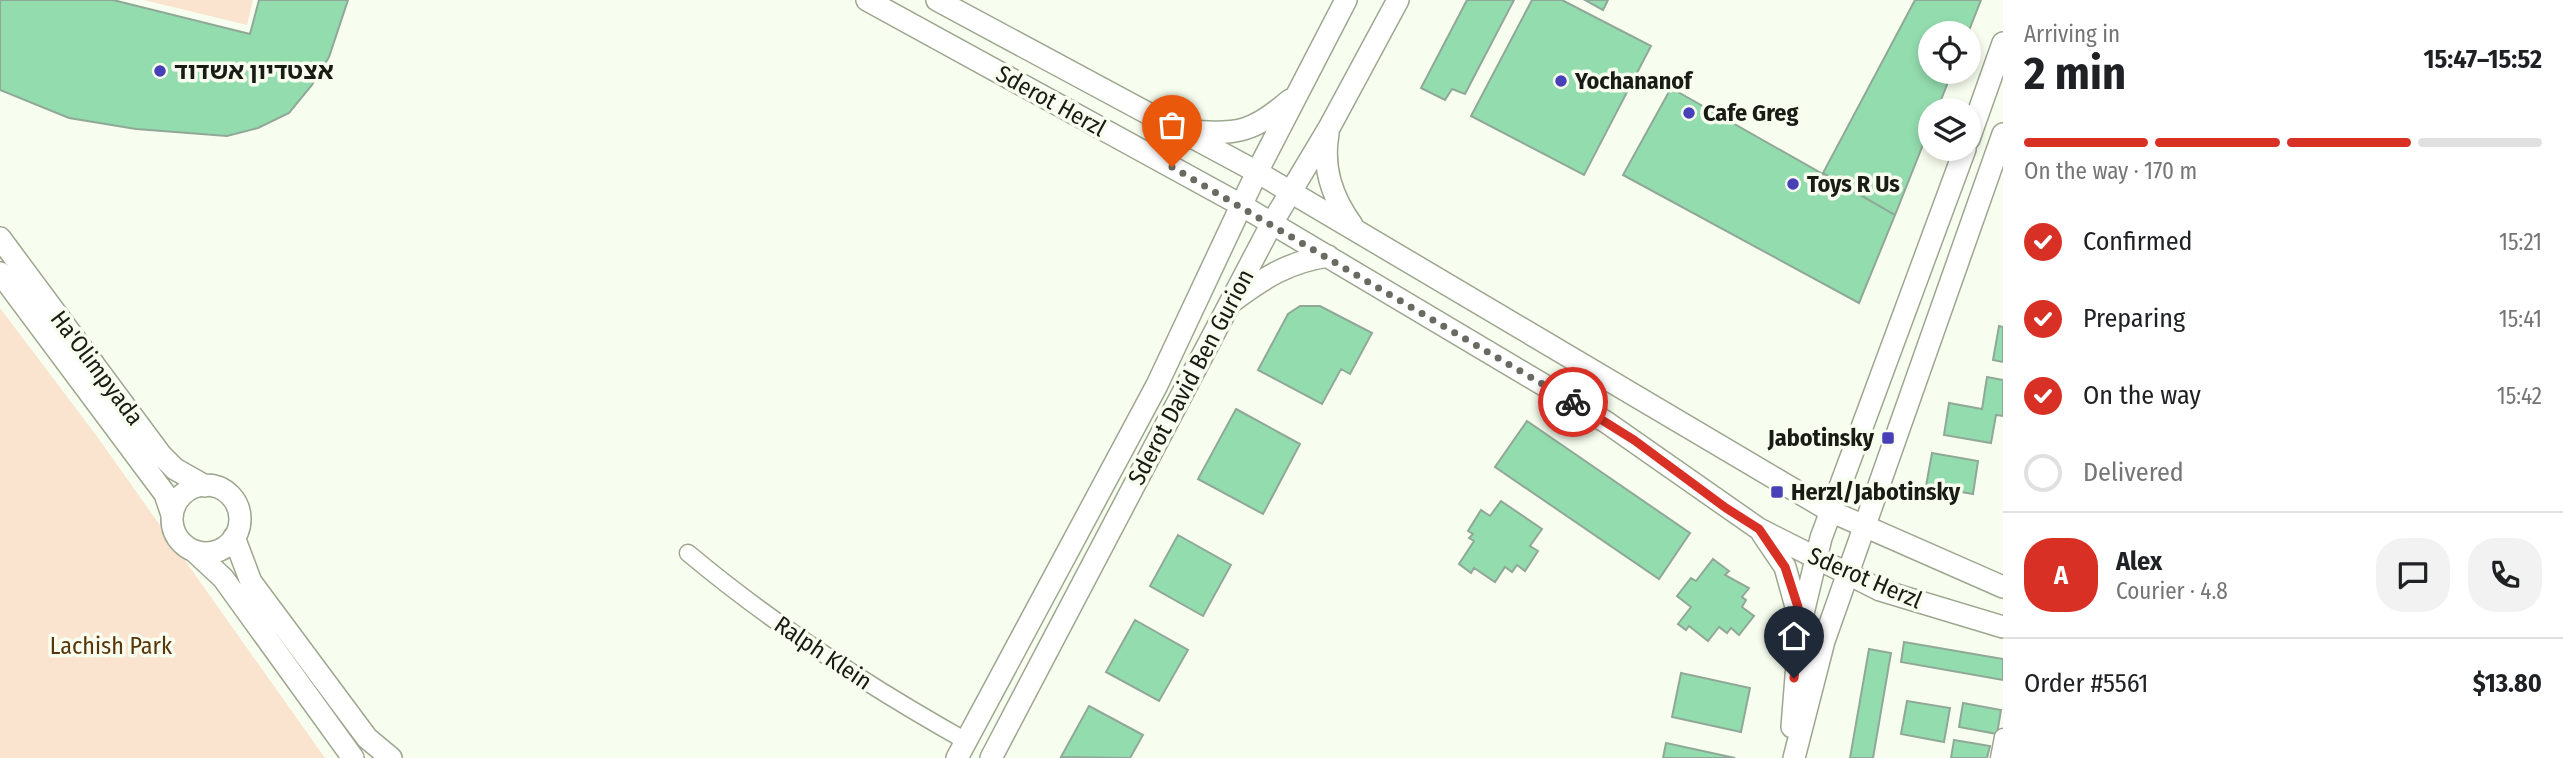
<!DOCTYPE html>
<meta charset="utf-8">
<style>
body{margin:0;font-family:"Fira Sans Condensed","Noto Sans Hebrew",sans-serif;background:#f2f2f2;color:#202124;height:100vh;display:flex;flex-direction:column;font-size:26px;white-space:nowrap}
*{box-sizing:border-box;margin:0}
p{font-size:23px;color:#757577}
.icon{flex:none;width:38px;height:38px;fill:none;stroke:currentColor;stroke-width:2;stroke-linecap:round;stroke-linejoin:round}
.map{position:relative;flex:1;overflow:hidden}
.sheet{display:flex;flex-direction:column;background:#fff;width:560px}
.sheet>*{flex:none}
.fabs{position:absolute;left:1918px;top:21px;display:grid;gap:14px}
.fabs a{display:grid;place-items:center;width:63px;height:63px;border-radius:50%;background:#fff;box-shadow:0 4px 10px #0003;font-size:35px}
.pin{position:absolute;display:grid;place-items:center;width:60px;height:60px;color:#fff;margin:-72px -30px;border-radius:50% 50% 50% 0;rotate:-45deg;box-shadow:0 0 7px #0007}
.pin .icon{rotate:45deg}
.courier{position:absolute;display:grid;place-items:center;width:70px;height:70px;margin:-35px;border:5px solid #d93025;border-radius:50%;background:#fff;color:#222;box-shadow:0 2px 9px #0007}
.headline em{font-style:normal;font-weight:700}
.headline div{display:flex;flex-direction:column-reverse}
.headline{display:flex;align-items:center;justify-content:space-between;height:119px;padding:0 21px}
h1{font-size:46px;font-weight:700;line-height:52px}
.bar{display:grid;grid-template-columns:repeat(4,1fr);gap:10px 7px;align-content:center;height:84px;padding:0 21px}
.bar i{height:9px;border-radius:5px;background:#e0e0e0}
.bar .active{background:#d93025}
.bar p{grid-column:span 4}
.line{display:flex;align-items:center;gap:18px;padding:0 21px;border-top:2px solid #e0e0e0}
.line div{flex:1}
.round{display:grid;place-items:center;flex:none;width:74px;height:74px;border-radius:28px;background:#f2f2f2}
ol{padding:0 21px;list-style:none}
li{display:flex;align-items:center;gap:21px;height:77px}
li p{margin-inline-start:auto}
li .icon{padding:7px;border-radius:50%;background:#d93025;color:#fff;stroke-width:4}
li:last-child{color:#757577}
li i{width:38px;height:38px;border:4px solid #e0e0e0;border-radius:50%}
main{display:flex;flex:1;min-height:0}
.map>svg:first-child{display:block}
.green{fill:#fae3cf}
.building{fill:#93dcae;stroke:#90a898;stroke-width:2}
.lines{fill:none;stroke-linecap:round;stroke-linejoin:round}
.street-casing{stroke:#9da78f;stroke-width:19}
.secondary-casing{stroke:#9da78f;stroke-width:24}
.street{stroke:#fff;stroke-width:16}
.secondary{stroke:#fff;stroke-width:21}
.done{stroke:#676b61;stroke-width:7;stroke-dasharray:0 12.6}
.route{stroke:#d93025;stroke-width:9}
.poi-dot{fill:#4740b6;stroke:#f8feef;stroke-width:2.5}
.labels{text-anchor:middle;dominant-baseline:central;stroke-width:7;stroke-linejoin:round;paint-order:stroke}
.poi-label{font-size:24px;font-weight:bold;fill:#191c14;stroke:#f8feef;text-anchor:start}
.street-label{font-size:24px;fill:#191c14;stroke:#f8feef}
.park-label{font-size:24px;fill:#5a3509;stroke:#f8feef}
</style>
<main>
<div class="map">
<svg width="2003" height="758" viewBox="0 0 2003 758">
<rect width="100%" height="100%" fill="#f8feef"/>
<path class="green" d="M 144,0 L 253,0 L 247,25 Z
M 0,308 L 96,435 L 325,758 L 0,758 Z"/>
<path class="building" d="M 0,0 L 113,0 L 250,34 L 259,0 L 348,0 L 329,57 L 312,85 L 289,113 L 258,128 L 227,136 L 136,129 L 69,118 L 0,90 Z
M 1467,0 L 1514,0 L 1465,94 L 1452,89 L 1445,100 L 1421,88 Z
M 1532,0 L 1562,0 L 1651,46 L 1584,175 L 1471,116 Z
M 1585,0 L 1608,0 L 1603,10 Z
M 1915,0 L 1981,0 L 1968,33 L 1930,33 L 1930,72 L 1952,72 L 1937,110 L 1930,110 L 1930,127 L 1895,215 L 1823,173 Z
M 1671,88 L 1895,215 L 1859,303 L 1623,175 Z
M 1300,306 L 1320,306 L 1372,333 L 1350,374 L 1341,369 L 1322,404 L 1258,370 L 1288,314 Z
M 1999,326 L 2003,327 L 2003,362 L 1993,360 Z
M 1987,377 L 2003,380 L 2003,416 L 1996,415 L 1991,443 L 1944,435 L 1949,403 L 1982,409 Z
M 1236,409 L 1300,444 L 1263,514 L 1198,479 Z
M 1527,421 L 1690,533 L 1659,579 L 1495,467 Z
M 1932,453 L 1978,461 L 1973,494 L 1926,486 Z
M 1501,501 L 1542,529 L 1530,546 L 1538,551 L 1525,571 L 1517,565 L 1512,572 L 1505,567 L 1495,582 L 1474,568 L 1471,573 L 1459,564 L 1474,541 L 1469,538 L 1473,534 L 1468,531 L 1481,510 L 1490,516 Z
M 1178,535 L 1231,565 L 1203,616 L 1150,586 Z
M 1713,559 L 1729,571 L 1725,575 L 1749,588 L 1742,597 L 1746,600 L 1742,607 L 1754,616 L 1739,635 L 1731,628 L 1727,633 L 1719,627 L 1708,641 L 1689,626 L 1686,630 L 1678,624 L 1691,607 L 1677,596 L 1691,578 L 1696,581 Z
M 1135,620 L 1188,650 L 1159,701 L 1106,672 Z
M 1904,642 L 2003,659 L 2003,680 L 1901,662 Z
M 1869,649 L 1891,653 L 1873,758 L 1850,758 Z
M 1681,673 L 1750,688 L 1741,732 L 1672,717 Z
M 1907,701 L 1950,708 L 1944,742 L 1901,734 Z
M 1963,703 L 2001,710 L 1997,734 L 1959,727 Z
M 1089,706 L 1143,735 L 1130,758 L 1061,757 Z
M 1954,740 L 1990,746 L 1987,758 L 1951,758 Z
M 1666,743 L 1735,758 L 1663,758 Z"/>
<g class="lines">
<defs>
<path id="street" d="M 688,553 C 774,625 868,686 966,741
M 1999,758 L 2003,737"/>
<path id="secondary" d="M 867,0 L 1241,205 L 1606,422 L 1759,529 L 1880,590 L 2003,627
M 937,0 L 1257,172 L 1830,511 L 2003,587
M 1189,131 C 1238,135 1253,132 1290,100
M 1328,134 C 1322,168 1332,197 1352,225
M 1969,139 L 2003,43
M 0,238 L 161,455 L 175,469 L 205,486
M 0,273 L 153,478 L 165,494 L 172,515
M 1234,300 C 1265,277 1289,262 1328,256
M172 519a34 34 0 1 1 68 0a34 34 0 1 1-68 0Z
M 1762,533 L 1785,567 L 1798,614
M 234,537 L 251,582 L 367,738 L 391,758
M 194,551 L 223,578 L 353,758
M 1792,727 L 1800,626 L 1821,538 L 1965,149
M 957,758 L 1157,385 L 1257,172 L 1346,0
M 991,758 L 1272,223 L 1329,128 L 1398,0
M 1794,758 L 1824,641 L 2003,134"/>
</defs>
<use href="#street" class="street-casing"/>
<use href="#secondary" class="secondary-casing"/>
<use href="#street" class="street"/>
<use href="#secondary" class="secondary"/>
</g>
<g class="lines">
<path class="done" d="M 1172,167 L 1573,402"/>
<path class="route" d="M 1573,402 L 1634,440 L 1726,508 L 1759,529 L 1785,567 L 1798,607 L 1800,626 L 1794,678"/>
</g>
<g class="poi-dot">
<circle cx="160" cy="71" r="7"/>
<circle cx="1561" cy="81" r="7"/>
<circle cx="1689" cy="113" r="7"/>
<circle cx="1793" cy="184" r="7"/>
<rect x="1881" y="431" width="14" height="14" rx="3.5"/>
<rect x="1770" y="485" width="14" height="14" rx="3.5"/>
</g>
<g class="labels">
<g class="poi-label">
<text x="174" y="71">אצטדיון אשדוד</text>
<text x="1575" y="81">Yochananof</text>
<text x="1703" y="113">Cafe Greg</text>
<text x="1807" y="184">Toys R Us</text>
<text x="1874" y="438" text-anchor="end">Jabotinsky</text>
<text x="1791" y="492">Herzl/Jabotinsky</text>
</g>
<g class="street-label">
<text transform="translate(1051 101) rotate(29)">Sderot Herzl</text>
<text transform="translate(97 368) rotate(53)">Ha'Olimpyada</text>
<text transform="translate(1191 377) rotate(-62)">Sderot David Ben Gurion</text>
<text transform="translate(1865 578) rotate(23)">Sderot Herzl</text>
<text transform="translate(823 653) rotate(34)">Ralph Klein</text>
</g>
<g class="park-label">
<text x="111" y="646">Lachish Park</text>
</g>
</g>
</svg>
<div class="fabs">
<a><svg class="icon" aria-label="locate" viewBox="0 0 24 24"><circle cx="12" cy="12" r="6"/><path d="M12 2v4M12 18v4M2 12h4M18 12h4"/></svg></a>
<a><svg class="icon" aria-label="layers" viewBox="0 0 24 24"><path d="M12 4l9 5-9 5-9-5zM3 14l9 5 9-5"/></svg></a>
</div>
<div class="pin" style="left:1172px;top:167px;background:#ea580c"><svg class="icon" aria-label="bag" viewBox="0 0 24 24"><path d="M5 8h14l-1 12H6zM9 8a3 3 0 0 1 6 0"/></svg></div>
<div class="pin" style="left:1794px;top:678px;background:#1f2937"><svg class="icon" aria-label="home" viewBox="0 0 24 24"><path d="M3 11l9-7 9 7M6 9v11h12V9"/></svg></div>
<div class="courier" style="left:1573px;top:402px"><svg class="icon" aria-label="bike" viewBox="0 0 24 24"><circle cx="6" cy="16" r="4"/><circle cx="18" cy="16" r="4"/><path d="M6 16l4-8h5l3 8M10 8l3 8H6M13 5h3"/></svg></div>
</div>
<section class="sheet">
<div class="headline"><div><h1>2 min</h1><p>Arriving in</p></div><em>15:47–15:52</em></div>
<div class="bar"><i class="active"></i><i class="active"></i><i class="active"></i><i></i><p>On the way · 170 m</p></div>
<ol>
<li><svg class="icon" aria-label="check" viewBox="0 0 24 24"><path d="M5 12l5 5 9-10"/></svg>Confirmed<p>15:21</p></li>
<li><svg class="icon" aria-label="check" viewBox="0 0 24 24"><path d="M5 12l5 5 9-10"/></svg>Preparing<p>15:41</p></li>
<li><svg class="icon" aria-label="check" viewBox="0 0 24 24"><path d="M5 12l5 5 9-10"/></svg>On the way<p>15:42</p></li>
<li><i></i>Delivered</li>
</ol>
<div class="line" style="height:126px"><b class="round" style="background:#d93025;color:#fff">A</b><div><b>Alex</b><p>Courier · 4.8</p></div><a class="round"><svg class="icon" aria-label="chat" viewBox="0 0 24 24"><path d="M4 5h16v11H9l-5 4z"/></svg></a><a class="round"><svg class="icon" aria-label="phone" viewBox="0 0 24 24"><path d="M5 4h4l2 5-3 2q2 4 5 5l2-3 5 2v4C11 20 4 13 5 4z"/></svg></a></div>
<div class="line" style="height:91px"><div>Order #5561</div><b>$13.80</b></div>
</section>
</main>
